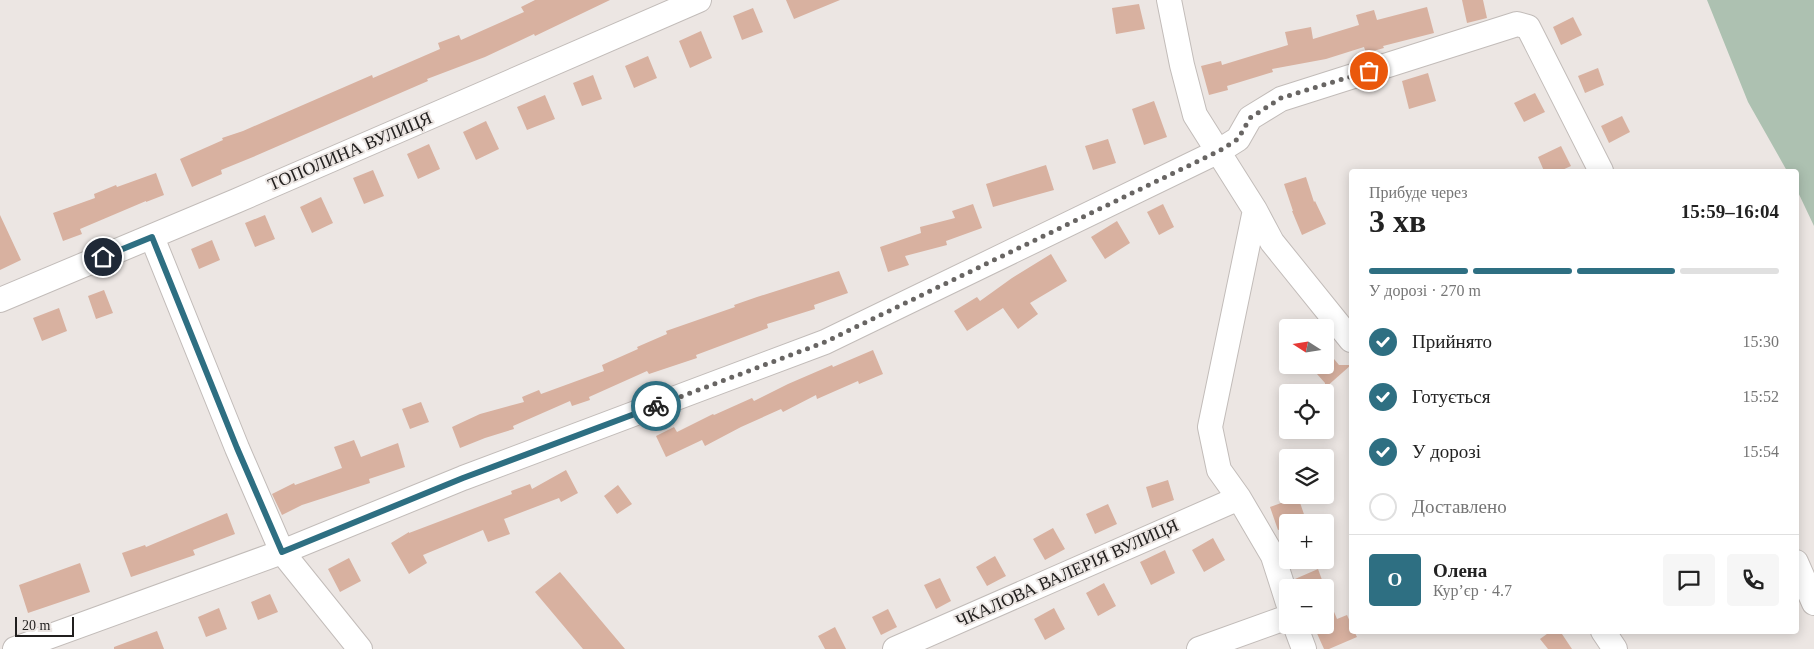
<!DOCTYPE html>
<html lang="uk">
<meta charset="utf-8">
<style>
body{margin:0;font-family:Georgia,serif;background:#f6f6f6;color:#222;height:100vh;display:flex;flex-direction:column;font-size:19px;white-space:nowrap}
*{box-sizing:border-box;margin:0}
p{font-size:16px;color:#767676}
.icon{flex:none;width:28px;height:28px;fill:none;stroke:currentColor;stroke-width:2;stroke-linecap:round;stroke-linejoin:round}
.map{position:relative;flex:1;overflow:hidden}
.sheet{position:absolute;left:1349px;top:169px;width:450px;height:465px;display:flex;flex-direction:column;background:#fff;border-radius:5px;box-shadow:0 2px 12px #0003}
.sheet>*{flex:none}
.needle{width:32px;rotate:282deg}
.fabs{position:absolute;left:1279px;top:319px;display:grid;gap:10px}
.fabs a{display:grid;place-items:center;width:55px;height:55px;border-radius:5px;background:#fff;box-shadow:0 2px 12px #0003;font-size:25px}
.scale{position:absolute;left:15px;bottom:12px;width:59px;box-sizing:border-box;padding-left:5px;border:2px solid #211f1e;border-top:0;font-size:14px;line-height:18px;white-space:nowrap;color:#211f1e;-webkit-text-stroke:4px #ece6e3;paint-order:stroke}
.pin{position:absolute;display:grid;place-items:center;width:42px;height:42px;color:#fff;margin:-21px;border:2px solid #fff;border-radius:50%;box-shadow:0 1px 5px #0007}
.courier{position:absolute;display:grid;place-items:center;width:50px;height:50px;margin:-25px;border:4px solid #2e6f82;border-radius:50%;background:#fff;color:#222;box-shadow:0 1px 6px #0007}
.head em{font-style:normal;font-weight:700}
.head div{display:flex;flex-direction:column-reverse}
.head{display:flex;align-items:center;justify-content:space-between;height:85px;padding:0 20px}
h1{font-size:32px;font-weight:700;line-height:38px}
.bar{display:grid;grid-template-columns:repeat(4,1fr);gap:8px 5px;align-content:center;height:60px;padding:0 20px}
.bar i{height:6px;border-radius:4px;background:#e0e0e0}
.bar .selected{background:#2e6f82}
.bar p{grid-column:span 4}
.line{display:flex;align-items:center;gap:12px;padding:0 20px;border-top:1px solid #e0e0e0}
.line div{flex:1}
.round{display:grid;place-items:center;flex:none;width:52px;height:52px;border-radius:5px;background:#f6f6f6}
ol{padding:0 20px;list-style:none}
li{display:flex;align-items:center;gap:15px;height:55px}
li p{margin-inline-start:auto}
li .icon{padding:5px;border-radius:50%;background:#2e6f82;color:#fff;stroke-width:4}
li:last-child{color:#767676}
li i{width:28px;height:28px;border:2px solid #e0e0e0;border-radius:50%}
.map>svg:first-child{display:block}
.green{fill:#adc1b1}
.building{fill:#d8b1a0}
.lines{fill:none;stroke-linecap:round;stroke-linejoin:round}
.minor-casing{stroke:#c2bcb9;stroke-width:26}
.minor{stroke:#fff;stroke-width:24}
.done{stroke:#686563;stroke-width:5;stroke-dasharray:0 9}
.route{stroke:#2e6f82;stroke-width:6}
.labels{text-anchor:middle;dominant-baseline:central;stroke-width:4;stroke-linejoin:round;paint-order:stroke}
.street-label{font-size:18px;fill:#211f1e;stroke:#ece6e3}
</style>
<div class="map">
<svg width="1814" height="649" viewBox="0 0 1814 649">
<rect width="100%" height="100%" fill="#ece6e3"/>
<path class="green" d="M 1707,0 L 1814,0 L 1814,226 L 1796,188 L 1796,171 L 1787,171 L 1748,102 Z"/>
<path class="building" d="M 535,0 L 610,0 L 535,36 L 534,34 L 485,57 L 427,79 L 428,81 L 253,157 L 221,170 L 222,174 L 192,187 L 180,159 L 223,140 L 222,138 L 243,131 L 372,75 L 373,78 L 440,49 L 438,43 L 459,35 L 461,40 L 524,12 L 521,7 Z
M 786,0 L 840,0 L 794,19 Z
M 1462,0 L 1483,0 L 1487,18 L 1467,23 Z
M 1139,4 L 1145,29 L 1116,34 L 1112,8 Z
M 1427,7 L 1434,33 L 1383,46 L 1384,48 L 1366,53 L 1364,47 L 1326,59 L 1272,69 L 1273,72 L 1227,86 L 1228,90 L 1209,95 L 1201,66 L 1221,61 L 1222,65 L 1288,45 L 1285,32 L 1311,27 L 1313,39 L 1359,25 L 1356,15 L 1374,10 L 1377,20 Z
M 753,8 L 763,32 L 742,40 L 733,16 Z
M 1573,17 L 1582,35 L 1561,45 L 1553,27 Z
M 701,31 L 712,58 L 690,68 L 679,41 Z
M 648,56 L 657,78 L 634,88 L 625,66 Z
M 1598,68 L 1604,85 L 1585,93 L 1578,76 Z
M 1428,73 L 1436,101 L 1409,109 L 1402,81 Z
M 593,75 L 602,99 L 582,106 L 573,83 Z
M 1535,93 L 1545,112 L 1524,122 L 1514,103 Z
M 545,95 L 555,119 L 527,130 L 517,107 Z
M 1154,101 L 1167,137 L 1144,145 L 1132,109 Z
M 1622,116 L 1630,132 L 1609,143 L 1601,126 Z
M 486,121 L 499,149 L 476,160 L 463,132 Z
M 1108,139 L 1116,163 L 1093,170 L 1085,146 Z
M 429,144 L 440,169 L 418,179 L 407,154 Z
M 1561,146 L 1571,166 L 1560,171 L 1544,171 L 1538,157 Z
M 1046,165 L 1054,190 L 993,207 L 986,184 Z
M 373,170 L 384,196 L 364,204 L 353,178 Z
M 156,173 L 164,195 L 146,202 L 146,201 L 80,229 L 82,234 L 63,241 L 53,213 L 95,198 L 94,194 L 116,185 L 117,187 Z
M 1306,177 L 1314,202 L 1315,201 L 1326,224 L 1302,235 L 1292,211 L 1293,211 L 1284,184 Z
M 321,197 L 333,223 L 312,233 L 300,207 Z
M 973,204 L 982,228 L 946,241 L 947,245 L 905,256 L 909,265 L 888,272 L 880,247 L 921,233 L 920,227 L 955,218 L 952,211 Z
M 1163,204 L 1174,227 L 1159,235 L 1147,212 Z
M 0,215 L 21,260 L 0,270 Z
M 265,215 L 275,239 L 255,247 L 245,223 Z
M 1117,221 L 1130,243 L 1105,259 L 1091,237 Z
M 212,240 L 220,260 L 199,269 L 191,249 Z
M 1051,254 L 1067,281 L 1030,303 L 1038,314 L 1018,329 L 1003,308 L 967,331 L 954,311 L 977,297 L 980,301 L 1012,278 Z
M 839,271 L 848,293 L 814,305 L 815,309 L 767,324 L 768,328 L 696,355 L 697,358 L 649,374 L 647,371 L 589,397 L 590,400 L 572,406 L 570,401 L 513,426 L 514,429 L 485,438 L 460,448 L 452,427 L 480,414 L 524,402 L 522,397 L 539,390 L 541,394 L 604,371 L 602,365 L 638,349 L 637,347 L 667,334 L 666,331 L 735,307 L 734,305 L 757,297 Z
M 104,290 L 113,313 L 96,319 L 88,296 Z
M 59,308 L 67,331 L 42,341 L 33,318 Z
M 1325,348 L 1339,365 L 1351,365 L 1325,388 L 1325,383 L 1309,365 L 1325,365 Z
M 873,350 L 883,374 L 859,384 L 858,381 L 817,399 L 816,395 L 783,412 L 781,409 L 741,427 L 705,446 L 702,440 L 666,457 L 656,436 L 674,427 L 677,432 L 713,414 L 714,415 L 752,398 L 754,401 L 788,384 L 832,365 L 833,367 Z
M 421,402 L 429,422 L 410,429 L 402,409 Z
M 354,440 L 361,457 L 398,443 L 405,467 L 369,479 L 370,483 L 302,505 L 282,515 L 272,494 L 294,483 L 295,485 L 342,468 L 334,447 Z
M 566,470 L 578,493 L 561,502 L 559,498 L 504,519 L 510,534 L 488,542 L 483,530 L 423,555 L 427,563 L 409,574 L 391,543 L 409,532 L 409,533 L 512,494 L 511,491 L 530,484 L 532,489 Z
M 1168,480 L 1174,500 L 1152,508 L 1146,487 Z
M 618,485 L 632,504 L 617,514 L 604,496 Z
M 1298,497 L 1306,520 L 1300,522 L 1288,522 L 1288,527 L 1278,530 L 1270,507 Z
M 1108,504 L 1117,524 L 1095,534 L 1086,514 Z
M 227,513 L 235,534 L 193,550 L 195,555 L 131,577 L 122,553 L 145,545 L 146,547 Z
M 1053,528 L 1065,549 L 1045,560 L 1033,539 Z
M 1213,538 L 1225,560 L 1204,572 L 1192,550 Z
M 1165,550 L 1175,573 L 1151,585 L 1140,562 Z
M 995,556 L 1006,576 L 987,586 L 976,567 Z
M 349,558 L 361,581 L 340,592 L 328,569 Z
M 80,563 L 90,592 L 28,613 L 19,585 Z
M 1318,569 L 1325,588 L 1297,588 L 1295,579 Z
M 560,572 L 625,649 L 583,649 L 535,592 Z
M 940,578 L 951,601 L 936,609 L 924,585 Z
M 1104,583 L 1116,606 L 1098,616 L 1086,593 Z
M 1325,590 L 1337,619 L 1347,615 L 1351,624 L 1351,631 L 1354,631 L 1357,637 L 1329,649 L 1324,649 L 1315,629 L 1325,625 Z
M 270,594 L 278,612 L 258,620 L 251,602 Z
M 219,608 L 227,629 L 206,637 L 198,617 Z
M 1054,608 L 1065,629 L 1045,640 L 1034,619 Z
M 888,609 L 897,627 L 881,635 L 872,617 Z
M 835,627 L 846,649 L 825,649 L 818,636 Z
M 157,631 L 164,649 L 114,649 L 114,647 Z
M 1551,631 L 1560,631 L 1572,649 L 1548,649 L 1540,639 Z"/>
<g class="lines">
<defs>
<path id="minor" d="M 1169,0 L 1182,65 L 1195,115 L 1255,210 L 1272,242 L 1351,340
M 1255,210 L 1210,427 L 1219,470 L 1239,498 L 1273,556 L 1288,603
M 152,237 L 237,448 L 282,552 L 360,649
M 0,300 L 236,201 L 699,0
M 1796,562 L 1814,603
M 1295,625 L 1304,649
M 1603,631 L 1615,649
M 15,649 L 282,552 L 463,478 L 825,342 L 1219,151 L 1238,139 L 1250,118 L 1281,99 L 1517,24 L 1528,27 L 1601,171
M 895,649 L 1239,498
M 1199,649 L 1288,617"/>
</defs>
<use href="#minor" class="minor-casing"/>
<use href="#minor" class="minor"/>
</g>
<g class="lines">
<path class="done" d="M 656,406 L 825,342 L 1219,151 L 1238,139 L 1250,118 L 1281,98 L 1369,71"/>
<path class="route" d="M 103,257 L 152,237 L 237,448 L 282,552 L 463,478 L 656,406"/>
</g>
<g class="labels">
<g class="street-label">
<text transform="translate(350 151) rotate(-23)">ТОПОЛИНА ВУЛИЦЯ</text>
<text transform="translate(1067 573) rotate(-24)">ЧКАЛОВА ВАЛЕРІЯ ВУЛИЦЯ</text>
</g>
</g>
</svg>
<div class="fabs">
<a><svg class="needle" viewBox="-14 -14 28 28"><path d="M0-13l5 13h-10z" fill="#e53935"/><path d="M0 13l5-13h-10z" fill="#767676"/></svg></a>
<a><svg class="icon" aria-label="locate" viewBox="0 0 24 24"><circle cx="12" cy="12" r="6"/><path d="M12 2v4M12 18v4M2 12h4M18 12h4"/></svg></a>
<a><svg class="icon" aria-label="layers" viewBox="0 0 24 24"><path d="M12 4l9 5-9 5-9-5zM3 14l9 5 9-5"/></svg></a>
<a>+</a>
<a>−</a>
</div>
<div class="scale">20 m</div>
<div class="pin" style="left:1369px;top:71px;background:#ea580c"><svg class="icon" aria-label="bag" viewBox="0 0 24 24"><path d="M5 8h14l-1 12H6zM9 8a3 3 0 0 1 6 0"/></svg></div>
<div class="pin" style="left:103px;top:257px;background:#1f2937"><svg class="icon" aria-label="home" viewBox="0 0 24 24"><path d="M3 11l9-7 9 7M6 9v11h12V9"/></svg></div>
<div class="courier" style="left:656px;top:406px"><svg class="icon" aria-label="bike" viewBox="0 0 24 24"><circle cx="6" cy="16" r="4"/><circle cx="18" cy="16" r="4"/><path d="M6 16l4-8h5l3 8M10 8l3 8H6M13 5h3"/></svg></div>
<section class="sheet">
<div class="head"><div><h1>3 хв</h1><p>Прибуде через</p></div><em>15:59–16:04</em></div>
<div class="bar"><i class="selected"></i><i class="selected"></i><i class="selected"></i><i></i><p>У дорозі · 270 m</p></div>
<ol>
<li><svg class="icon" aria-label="check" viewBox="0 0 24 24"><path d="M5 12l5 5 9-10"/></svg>Прийнято<p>15:30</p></li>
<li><svg class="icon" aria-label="check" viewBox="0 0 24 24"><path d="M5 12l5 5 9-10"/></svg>Готується<p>15:52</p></li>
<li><svg class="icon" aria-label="check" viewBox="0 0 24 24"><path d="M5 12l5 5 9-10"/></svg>У дорозі<p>15:54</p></li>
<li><i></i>Доставлено</li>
</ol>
<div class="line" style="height:90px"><b class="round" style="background:#2e6f82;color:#fff">О</b><div><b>Олена</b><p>Кур’єр · 4.7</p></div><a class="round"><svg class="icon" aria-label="chat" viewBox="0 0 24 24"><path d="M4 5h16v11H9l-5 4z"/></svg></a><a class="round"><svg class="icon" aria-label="phone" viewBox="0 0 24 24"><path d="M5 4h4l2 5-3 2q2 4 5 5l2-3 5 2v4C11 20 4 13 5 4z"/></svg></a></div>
</section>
</div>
